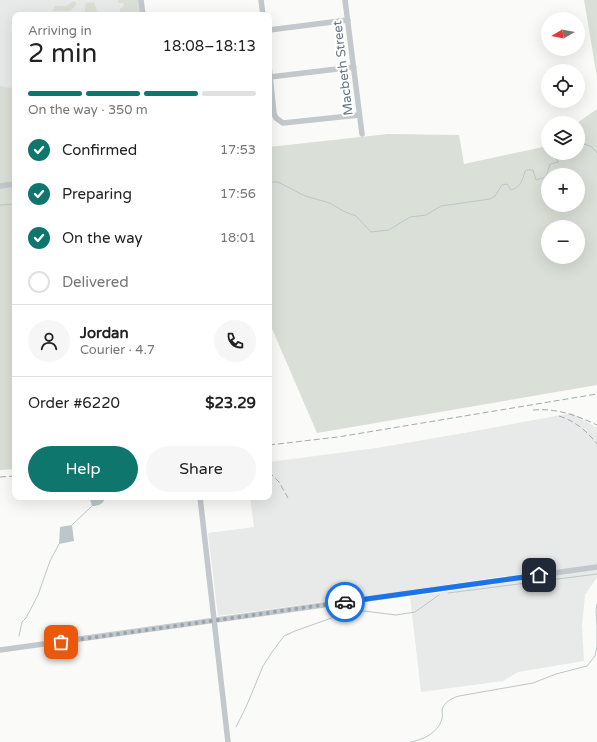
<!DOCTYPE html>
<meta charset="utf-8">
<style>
body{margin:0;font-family:"Varela Round",sans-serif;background:#f6f6f6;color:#222;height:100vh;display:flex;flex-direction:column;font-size:15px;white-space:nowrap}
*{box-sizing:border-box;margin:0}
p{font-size:13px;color:#767676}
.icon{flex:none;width:22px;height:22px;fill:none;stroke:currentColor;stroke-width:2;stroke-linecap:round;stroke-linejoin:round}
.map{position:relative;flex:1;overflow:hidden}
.details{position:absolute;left:12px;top:12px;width:260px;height:488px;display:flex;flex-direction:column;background:#fff;border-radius:8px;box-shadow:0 4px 16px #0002}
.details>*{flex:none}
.needle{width:26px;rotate:261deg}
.tools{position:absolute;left:541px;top:12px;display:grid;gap:8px}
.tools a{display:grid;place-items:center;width:44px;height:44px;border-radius:50%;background:#fff;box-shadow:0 4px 16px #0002;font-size:20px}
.pin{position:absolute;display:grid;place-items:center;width:34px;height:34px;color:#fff;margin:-17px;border-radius:8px;box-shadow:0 2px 6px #0006}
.courier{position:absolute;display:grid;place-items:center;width:40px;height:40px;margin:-20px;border:3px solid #1a73e8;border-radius:50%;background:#fff;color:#222;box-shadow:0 1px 5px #0007}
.headline em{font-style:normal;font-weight:600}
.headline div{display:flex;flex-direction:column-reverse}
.headline{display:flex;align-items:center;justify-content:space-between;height:68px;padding:0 16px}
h1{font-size:26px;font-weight:600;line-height:30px}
.bar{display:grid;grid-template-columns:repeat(4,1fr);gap:6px 4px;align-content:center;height:48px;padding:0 16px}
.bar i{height:5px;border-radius:3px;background:#e0e0e0}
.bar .selected{background:#0f766e}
.bar p{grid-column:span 4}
.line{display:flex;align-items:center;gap:10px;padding:0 16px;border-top:1px solid #e0e0e0}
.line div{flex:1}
.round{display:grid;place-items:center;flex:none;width:42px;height:42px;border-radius:21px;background:#f6f6f6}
ol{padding:0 16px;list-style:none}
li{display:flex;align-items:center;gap:12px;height:44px}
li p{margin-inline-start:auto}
li .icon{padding:4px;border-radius:50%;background:#0f766e;color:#fff;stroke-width:4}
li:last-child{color:#767676}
li i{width:22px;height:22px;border:2px solid #e0e0e0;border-radius:50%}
.cta{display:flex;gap:8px;margin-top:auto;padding:8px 16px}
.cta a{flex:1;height:46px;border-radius:24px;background:#0f766e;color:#fff;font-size:16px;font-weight:600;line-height:46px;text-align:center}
.cta a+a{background:#f6f6f6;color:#222}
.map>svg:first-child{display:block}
.built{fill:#e8e9e9}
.green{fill:#dadfd7;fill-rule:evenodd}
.water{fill:#bbc7cb}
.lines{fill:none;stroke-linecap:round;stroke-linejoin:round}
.stream{stroke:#bbc7cb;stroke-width:1}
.minor{stroke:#c3c8cc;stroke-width:5.5}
.rail{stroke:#a2aab0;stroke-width:1;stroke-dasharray:6 3;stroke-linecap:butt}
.done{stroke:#99a4ac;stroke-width:4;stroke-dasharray:0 7.2}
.route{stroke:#1a73e8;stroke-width:5}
.labels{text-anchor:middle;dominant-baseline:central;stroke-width:4;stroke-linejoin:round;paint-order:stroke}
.street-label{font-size:13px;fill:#657683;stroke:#fff}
</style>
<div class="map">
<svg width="597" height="742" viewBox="0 0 597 742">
<rect width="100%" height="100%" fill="#fafaf8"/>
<path class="built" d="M 0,0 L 140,0 L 141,15 L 15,15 L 15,130 L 0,132 Z
M 572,413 L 597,428 L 597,577 L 585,595 L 582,625 L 584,661 L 518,672 L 503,681 L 421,692 L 410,597 L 508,582 L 506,576 L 398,592 L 218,616 L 208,533 L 254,527 L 250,497 L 269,497 L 269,462 L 377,448 L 464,433 Z"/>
<path class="green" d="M 118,0 L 140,0 L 141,15 L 120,15 L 120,9 L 124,6 L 123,3 L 118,3 Z
M 584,0 L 597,0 L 597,77 Z
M 74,1 L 77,4 L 70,11 L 53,11 L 55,6 L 66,6 Z
M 94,2 L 98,15 L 84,15 L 86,3 Z
M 0,86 L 9,88 L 15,86 L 15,469 L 0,470 Z
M 597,109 L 597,385 L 317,433 L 270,324 L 269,313 L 269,147 L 388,134 L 459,135 L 464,164 L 543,147 L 548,143 L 548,153 L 578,153 L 577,123 ZM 548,175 L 578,175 L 578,205 L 548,205 ZM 548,227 L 578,227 L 578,257 L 548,257 Z"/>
<path class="water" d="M 92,497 L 106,497 C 103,504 99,506 92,506 L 90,499 Z
M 72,525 L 74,541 L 59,544 L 60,527 Z"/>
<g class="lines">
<path class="stream" d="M 578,150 L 585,144 L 592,147 L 597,153
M 269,182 L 278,182 L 305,196 L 330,203 L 343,211 L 356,216 L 371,232 L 389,230 L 410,217 L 426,215 L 441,206 L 490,199 L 495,196 L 502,185 L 507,184 L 511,190 C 520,188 523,180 525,171 L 528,170 L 533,170 L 536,180 L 546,177 L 550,164 L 558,162 L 556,158 L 552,154 L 552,153
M 0,205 L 15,204
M 72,525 L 92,506
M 448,593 L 597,574
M 597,626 L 596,610 L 597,604
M 19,636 L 22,622 L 26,618 L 38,595 L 50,561 L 59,544
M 236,727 L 246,707 L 263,666 L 272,652 L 284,636 L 295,631 L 337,616 L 364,611 L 396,615 L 415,612 L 439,595
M 410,742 C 423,740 438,733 442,719 C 443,716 442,713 442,710 C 444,702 452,698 459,696 L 533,683 L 556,674 L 587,666 L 595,656 L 597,646 L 597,627"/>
<path class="minor" d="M 141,0 L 143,15
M 261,0 L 263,15
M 345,0 L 362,134
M 269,30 L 348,20
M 269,65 L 274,114 L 276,118 L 283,123 L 359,115
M 270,77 L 354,67
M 0,186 L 15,184
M 200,497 L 228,742
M 0,650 L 597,567"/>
<path class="rail" d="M 533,410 C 556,408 576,415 597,425
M 559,416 C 575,421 587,431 597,444
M 269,445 L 338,437 L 597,394
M 269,472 L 279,482 L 288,498
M 0,477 L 15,476"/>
</g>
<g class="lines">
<path class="done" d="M 61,642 L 345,602"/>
<path class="route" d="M 345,602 L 539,575"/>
</g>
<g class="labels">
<g class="street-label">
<text transform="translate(343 68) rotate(-97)">Macbeth Street</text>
</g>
</g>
</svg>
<div class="tools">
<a><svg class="needle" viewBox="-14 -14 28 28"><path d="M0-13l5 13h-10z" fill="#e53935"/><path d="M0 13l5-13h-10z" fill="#767676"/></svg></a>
<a><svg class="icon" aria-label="locate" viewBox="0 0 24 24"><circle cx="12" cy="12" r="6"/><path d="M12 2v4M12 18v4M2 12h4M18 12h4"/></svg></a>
<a><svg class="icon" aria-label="layers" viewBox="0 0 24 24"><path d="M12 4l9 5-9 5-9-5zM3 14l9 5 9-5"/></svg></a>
<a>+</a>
<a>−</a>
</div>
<div class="pin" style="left:61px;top:642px;background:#ea580c"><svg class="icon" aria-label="bag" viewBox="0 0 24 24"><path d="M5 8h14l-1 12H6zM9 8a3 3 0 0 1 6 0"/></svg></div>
<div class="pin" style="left:539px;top:575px;background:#1f2937"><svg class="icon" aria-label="home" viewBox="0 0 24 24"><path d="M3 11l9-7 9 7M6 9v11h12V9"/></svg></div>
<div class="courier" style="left:345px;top:602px"><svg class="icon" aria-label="car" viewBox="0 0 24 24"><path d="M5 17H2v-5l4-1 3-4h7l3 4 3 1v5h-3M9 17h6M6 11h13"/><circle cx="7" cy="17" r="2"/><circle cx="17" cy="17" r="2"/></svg></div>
<section class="details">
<div class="headline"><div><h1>2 min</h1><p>Arriving in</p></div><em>18:08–18:13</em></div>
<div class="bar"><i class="selected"></i><i class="selected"></i><i class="selected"></i><i></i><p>On the way · 350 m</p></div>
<ol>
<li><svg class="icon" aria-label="check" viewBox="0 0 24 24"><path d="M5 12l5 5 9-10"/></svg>Confirmed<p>17:53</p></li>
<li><svg class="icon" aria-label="check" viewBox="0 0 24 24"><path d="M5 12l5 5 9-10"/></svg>Preparing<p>17:56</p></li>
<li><svg class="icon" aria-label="check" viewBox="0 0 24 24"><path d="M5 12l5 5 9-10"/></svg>On the way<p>18:01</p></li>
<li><i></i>Delivered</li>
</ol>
<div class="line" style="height:72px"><a class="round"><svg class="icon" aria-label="person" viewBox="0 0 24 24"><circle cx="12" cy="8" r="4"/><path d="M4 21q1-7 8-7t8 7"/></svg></a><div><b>Jordan</b><p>Courier · 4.7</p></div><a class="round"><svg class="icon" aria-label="phone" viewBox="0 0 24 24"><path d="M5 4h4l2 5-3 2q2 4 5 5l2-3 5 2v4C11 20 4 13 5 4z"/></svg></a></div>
<div class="line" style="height:52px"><div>Order #6220</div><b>$23.29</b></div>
<div class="cta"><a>Help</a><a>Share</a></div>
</section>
</div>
